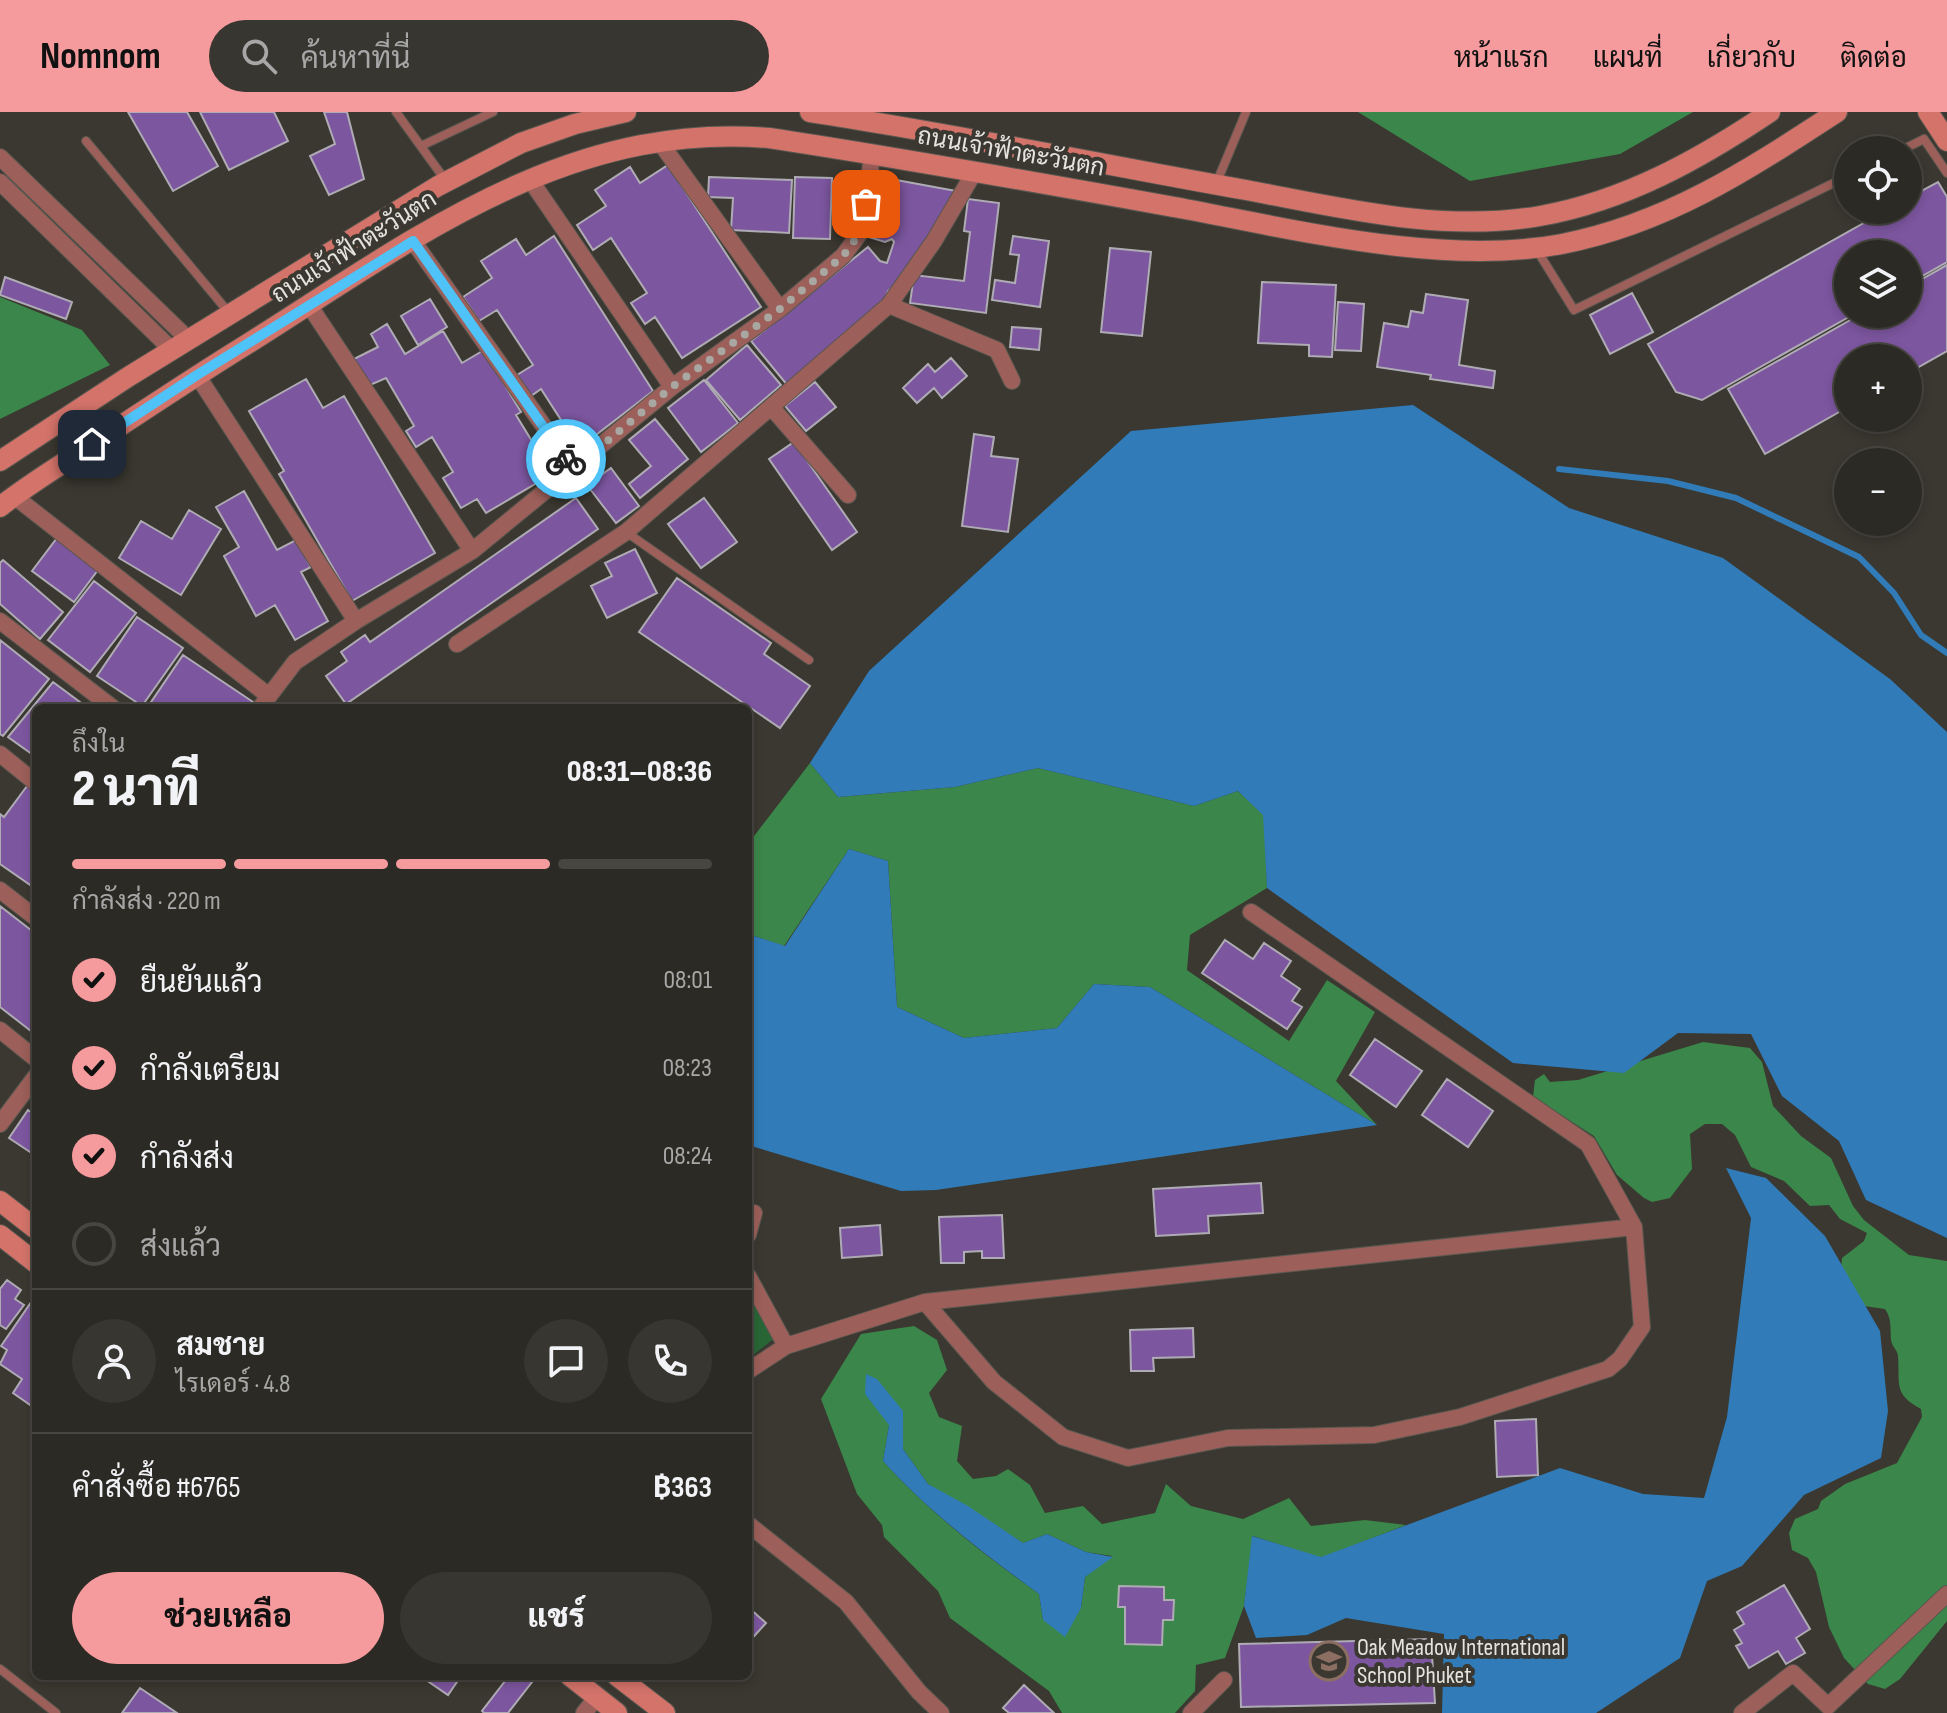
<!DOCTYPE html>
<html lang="th">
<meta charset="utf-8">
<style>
body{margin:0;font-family:"Sofia Sans Condensed",Sarabun,sans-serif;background:#383631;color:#f1f3f6;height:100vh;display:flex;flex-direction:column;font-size:30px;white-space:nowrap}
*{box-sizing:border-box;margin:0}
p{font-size:26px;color:#a6a7a6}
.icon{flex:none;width:44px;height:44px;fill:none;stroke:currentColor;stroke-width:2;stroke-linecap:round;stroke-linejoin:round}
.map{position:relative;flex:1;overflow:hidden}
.panel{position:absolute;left:32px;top:592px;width:720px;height:976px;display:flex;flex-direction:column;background:#2c2a24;border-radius:12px;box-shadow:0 4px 12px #0003,0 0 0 2px #484641}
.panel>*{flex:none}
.tools{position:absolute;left:1834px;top:24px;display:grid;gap:16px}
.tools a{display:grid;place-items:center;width:88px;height:88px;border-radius:50%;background:#2c2a24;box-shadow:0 4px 12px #0003,0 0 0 2px #484641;font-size:40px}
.pin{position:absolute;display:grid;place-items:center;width:68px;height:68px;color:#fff;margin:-34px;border-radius:16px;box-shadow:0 4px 12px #0006}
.courier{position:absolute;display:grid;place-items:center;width:80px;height:80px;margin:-40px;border:6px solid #4fc3f7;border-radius:50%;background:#fff;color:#222;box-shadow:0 2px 10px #0007}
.headline em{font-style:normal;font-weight:800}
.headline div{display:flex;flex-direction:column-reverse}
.headline{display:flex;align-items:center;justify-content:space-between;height:136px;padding:0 40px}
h1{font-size:52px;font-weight:800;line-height:60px}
.bar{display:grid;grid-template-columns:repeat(4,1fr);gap:12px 8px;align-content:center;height:96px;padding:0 40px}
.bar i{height:10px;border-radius:6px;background:#484641}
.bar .on{background:#f59b9d}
.bar p{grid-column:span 4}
.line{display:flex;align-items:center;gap:20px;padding:0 40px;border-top:2px solid #484641}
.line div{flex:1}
.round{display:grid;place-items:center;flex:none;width:84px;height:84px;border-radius:42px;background:#383631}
ol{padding:0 40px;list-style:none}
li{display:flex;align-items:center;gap:24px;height:88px}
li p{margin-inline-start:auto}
li .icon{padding:8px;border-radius:50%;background:#f59b9d;color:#111;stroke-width:4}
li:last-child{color:#a6a7a6}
li i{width:44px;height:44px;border:4px solid #484641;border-radius:50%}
.button{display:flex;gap:16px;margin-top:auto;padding:16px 40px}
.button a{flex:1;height:92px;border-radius:48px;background:#f59b9d;color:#111;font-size:32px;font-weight:800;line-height:92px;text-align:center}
.button a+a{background:#383631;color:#f1f3f6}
header{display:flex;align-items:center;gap:48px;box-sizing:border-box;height:112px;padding:0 40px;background:#f59b9d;color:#111}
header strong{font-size:38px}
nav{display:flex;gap:44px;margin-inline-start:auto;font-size:28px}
.search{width:560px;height:72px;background:#383631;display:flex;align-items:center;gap:20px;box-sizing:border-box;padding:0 28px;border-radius:44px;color:#a6a7a6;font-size:30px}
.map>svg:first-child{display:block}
.green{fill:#296636}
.forest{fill:#3b864a;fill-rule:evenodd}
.water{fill:#317cb8}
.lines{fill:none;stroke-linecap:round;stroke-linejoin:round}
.stream{stroke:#317cb8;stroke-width:6}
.building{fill:#7c569f;stroke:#afabb4;stroke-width:2}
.lane-casing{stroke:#59574f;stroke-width:10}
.street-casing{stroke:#59574f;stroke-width:18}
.secondary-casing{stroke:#59574f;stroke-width:22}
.lane{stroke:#9c5f59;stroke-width:8}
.street{stroke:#9c5f59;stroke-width:16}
.secondary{stroke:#d3736a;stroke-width:20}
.done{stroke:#a9a7a1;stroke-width:8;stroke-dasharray:0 14.4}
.route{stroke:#4fc3f7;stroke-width:10}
.labels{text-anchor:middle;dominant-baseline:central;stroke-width:8;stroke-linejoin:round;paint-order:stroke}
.street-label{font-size:24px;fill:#e5e3de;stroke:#3a3830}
.poi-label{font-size:24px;fill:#e5e3de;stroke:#3a3830;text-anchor:start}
</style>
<header>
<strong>Nomnom</strong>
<div class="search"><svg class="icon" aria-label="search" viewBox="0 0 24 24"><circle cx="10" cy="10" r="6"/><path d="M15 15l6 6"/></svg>ค้นหาที่นี่</div>
<nav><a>หน้าแรก</a><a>แผนที่</a><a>เกี่ยวกับ</a><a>ติดต่อ</a></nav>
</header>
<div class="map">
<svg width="1947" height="1601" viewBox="0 0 1947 1601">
<rect width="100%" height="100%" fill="#3a3830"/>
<path class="green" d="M 748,1185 L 776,1225 L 748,1247 Z"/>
<path class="forest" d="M 1358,0 L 1693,0 L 1620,42 L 1470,69 Z
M 0,185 L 82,218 L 110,253 L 0,307 Z
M 810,651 L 838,685 L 955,675 L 1038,656 L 1194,694 L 1238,679 L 1264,703 L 1267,776 L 1190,823 L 1187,858 L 1289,929 L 1327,868 L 1375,900 L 1336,969 L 1377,1013 L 1150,875 L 1094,872 L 1057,916 L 964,926 L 897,895 L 888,749 L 849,737 L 784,834 L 748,822 L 748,732 Z
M 1703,930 L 1750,936 L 1762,950 L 1773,994 L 1801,1024 L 1831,1046 L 1853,1094 L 1864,1108 L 1909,1143 L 1947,1149 L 1947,1509 L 1900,1567 L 1885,1577 L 1868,1572 L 1844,1546 L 1829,1515 L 1816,1460 L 1808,1446 L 1792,1438 L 1789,1421 L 1795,1407 L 1818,1397 L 1821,1389 L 1845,1372 L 1897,1351 L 1922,1305 L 1921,1297 C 1893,1282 1900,1272 1898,1244 C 1897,1237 1892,1235 1891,1228 C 1890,1216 1892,1207 1885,1197 L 1857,1193 L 1840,1172 L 1842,1146 L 1864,1129 L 1867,1121 L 1840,1107 L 1829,1093 L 1810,1094 L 1784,1069 L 1751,1055 L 1735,1023 L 1722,1012 L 1705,1012 L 1690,1022 L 1692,1057 L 1670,1086 L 1652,1090 L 1644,1086 L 1617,1063 L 1594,1024 L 1533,985 L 1535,968 L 1544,962 L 1550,970 L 1578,968 Z
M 914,1214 L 937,1228 L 947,1258 L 929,1281 L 939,1305 L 962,1314 L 957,1349 L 973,1367 L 996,1364 L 1008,1357 L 1030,1373 L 1045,1401 L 1083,1394 L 1102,1412 L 1155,1401 L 1166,1372 L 1191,1394 L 1243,1407 L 1289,1386 L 1311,1414 L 1365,1408 L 1406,1413 L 1321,1446 L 1253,1424 L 1244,1494 L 1225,1546 L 1196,1553 L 1195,1579 L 1175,1601 L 1062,1601 L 1049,1579 L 950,1506 L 938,1479 L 884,1425 L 882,1413 L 857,1382 L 821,1287 L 861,1222 ZM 903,1299 L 903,1337 L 928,1372 L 1023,1431 L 1047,1422 L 1086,1440 L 1112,1444 L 1085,1465 L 1081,1496 L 1043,1508 L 1039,1482 C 983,1442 929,1400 883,1349 L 889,1313 Z"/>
<path class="water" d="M 1413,293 L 1569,396 L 1723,446 L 1890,567 L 1947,620 L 1947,1126 L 1866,1088 L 1839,1029 L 1782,984 L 1751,922 L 1678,921 L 1624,961 L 1513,951 L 1267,776 L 1263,703 L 1238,679 L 1194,694 L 1038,656 L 955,675 L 838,685 L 810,651 L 869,559 L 1131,319 Z
M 849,737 L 888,749 L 897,895 L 964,926 L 1057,916 L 1094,872 L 1150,875 L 1377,1013 L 936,1078 L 901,1079 L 748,1033 L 748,822 L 785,834 Z
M 1726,1056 L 1766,1066 L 1825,1124 L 1880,1219 L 1888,1299 L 1881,1346 L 1804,1383 L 1742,1454 L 1707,1469 L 1680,1546 L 1596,1601 L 1442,1601 L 1444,1522 L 1346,1506 L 1307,1523 L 1256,1526 L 1244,1494 L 1252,1424 L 1321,1445 L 1560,1356 L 1643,1382 L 1704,1386 L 1727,1305 L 1751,1106 Z
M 866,1262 L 877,1267 L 903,1299 L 903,1337 L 928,1372 L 968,1394 L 1023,1431 L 1047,1422 L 1086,1440 L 1113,1445 L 1085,1465 L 1081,1496 L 1065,1525 L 1043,1508 L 1039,1482 C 983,1441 929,1400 883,1349 L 889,1313 L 865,1282 Z"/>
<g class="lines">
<path class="stream" d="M 1559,357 L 1668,369 L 1736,386 L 1859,445 L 1894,481 L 1921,523 L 1947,541"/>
</g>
<path class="building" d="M 128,0 L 187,0 L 218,54 L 173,79 Z
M 200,0 L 274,0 L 288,29 L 229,58 Z
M 324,0 L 347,0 L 364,67 L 329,83 L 310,44 L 335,32 Z
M 668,53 L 761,195 L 682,246 L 655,205 L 645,212 L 631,191 L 647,181 L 611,126 L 593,138 L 577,113 L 606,94 L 595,78 L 630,55 L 640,71 Z
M 709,65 L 792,68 L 789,121 L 731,118 L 733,86 L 708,85 Z
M 795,65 L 832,66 L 830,127 L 793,126 Z
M 880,65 L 956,79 L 906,164 L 888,179 L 884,189 L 788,274 L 751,229 L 868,135 L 880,149 L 887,151 L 894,130 L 892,127 L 885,130 L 869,125 L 879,93 L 874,84 Z
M 1938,70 L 1947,85 L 1947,150 L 1908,172 L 1908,142 L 1848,142 L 1848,202 L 1854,202 L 1702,288 L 1676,280 L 1648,232 L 1887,98 L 1908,98 L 1908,86 Z
M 836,87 L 862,89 L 860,114 L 833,112 Z
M 968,87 L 999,91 L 986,201 L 910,191 L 914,163 L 964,169 L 970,120 L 964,119 Z
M 554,124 L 653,279 L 579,336 L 541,277 L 531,284 L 517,263 L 533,253 L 497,198 L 479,209 L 463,185 L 492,166 L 481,149 L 516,127 L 526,143 Z
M 1013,124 L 1049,129 L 1040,195 L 992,188 L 995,168 L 1015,171 L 1019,143 L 1010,142 Z
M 1110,136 L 1151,140 L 1142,224 L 1101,220 Z
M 1947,153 L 1947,239 L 1908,261 L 1908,246 L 1848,246 L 1848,295 L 1765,342 L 1728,277 L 1861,202 L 1908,202 L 1908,175 Z
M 5,165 L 72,190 L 66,207 L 0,183 Z
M 1262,170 L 1336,173 L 1332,245 L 1309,244 L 1309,233 L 1258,231 Z
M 1632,181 L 1653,220 L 1610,242 L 1590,203 Z
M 1426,182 L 1468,188 L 1459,253 L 1495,259 L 1493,276 L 1430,267 L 1431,263 L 1377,255 L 1384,211 L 1408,215 L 1411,199 L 1423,201 Z
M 430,187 L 447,215 L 418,233 L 401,204 Z
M 1338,190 L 1364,192 L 1361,239 L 1335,238 Z
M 387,212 L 405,242 L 443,219 L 462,251 L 484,238 L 521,300 L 516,303 L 552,362 L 486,401 L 477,387 L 461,396 L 443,366 L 453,360 L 432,325 L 416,335 L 406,319 L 414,314 L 386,266 L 370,273 L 354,247 L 378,235 L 371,222 Z
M 1012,215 L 1041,217 L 1039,238 L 1010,235 Z
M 747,233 L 781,273 L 740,308 L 706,268 Z
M 951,246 L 967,264 L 942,286 L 934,276 L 917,291 L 903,276 L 928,252 L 935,260 Z
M 306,267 L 323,296 L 344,284 L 435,441 L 352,489 L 279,362 L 284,359 L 249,299 Z
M 704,268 L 738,311 L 701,340 L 668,296 Z
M 815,270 L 836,295 L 806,319 L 785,294 Z
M 655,307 L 688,347 L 640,386 L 629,372 L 651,354 L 629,328 Z
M 974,322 L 994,325 L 991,344 L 1018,347 L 1008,420 L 962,414 Z
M 794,330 L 857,420 L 832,438 L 769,347 Z
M 611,356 L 639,394 L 616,411 L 587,373 Z
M 244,379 L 277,438 L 296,428 L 311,455 L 301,460 L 328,509 L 295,528 L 275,493 L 256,504 L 224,444 L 239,435 L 216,395 Z
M 576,386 L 598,417 L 346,592 L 326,564 L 347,549 L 341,540 L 365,523 L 370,530 Z
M 704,386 L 737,430 L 701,456 L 668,412 Z
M 189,398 L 221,417 L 181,483 L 119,446 L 141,409 L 172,427 Z
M 57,426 L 98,458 L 74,490 L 32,459 Z
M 635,437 L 657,481 L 607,506 L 591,474 L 612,464 L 605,451 Z
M 3,448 L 63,500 L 40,527 L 0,492 L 0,451 Z
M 677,466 L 771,531 L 764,542 L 810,574 L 780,616 L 639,520 Z
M 94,469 L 136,501 L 90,560 L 48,528 Z
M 137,505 L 183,536 L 142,594 L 97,564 Z
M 0,528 L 49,567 L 3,624 L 0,622 Z
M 183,543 L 253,590 L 249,596 L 147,596 Z
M 53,570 L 88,596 L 36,596 L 36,645 L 8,625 Z
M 27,674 L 36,680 L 36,721 L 31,729 L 33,731 L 32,733 L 36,735 L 36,777 L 0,752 L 0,702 L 4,705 Z
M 0,794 L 36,822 L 36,923 L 0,895 Z
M 1225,828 L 1253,847 L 1264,831 L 1291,849 L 1281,864 L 1300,877 L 1292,889 L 1302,895 L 1287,917 L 1202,861 Z
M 1375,927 L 1422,959 L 1396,995 L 1350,963 Z
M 1447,967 L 1493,999 L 1468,1035 L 1422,1003 Z
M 28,998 L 35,1003 L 36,1001 L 36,1044 L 9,1026 Z
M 1261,1071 L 1263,1101 L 1208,1104 L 1209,1121 L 1156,1124 L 1153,1077 Z
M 1002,1103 L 1004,1146 L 982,1146 L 982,1139 L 964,1140 L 964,1151 L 941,1151 L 939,1105 Z
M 880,1113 L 882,1143 L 842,1146 L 840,1116 Z
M 7,1168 L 21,1178 L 15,1187 L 24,1193 L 6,1217 L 0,1213 L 0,1177 Z
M 36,1183 L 36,1297 L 13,1281 L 22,1267 L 0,1252 L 7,1238 L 1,1234 Z
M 1193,1216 L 1194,1245 L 1153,1246 L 1154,1259 L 1131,1259 L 1130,1218 Z
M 1536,1307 L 1538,1363 L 1497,1365 L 1495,1309 Z
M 1784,1473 L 1810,1517 L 1796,1526 L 1805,1541 L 1786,1552 L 1778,1539 L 1749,1556 L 1736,1534 L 1742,1531 L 1734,1518 L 1744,1512 L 1737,1500 Z
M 1119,1474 L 1164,1475 L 1164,1488 L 1174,1488 L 1173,1508 L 1163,1508 L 1162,1533 L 1125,1532 L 1125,1495 L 1118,1495 Z
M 748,1495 L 766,1511 L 748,1531 Z
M 1431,1527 L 1435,1591 L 1241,1595 L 1239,1532 Z
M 428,1564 L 461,1564 L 448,1583 L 426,1568 Z
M 509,1564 L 536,1565 L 508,1601 L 484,1601 L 482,1599 Z
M 1024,1573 L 1054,1601 L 1009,1601 L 1003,1596 Z
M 140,1576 L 177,1601 L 122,1601 Z"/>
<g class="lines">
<defs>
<path id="lane" d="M 396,0 L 446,69
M 86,29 L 230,202
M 421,34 L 493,0
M 1902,38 L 1924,27 L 1947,61
M 1216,72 L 1246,0
M 1535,135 L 1574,198 L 1848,64
M 626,420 L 809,548
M 0,1557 L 56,1601"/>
<path id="street" d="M 659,29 L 780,197
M 0,45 L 189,228
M 529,66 L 672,275
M 0,70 L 172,238
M 413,129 L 574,357
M 309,193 L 472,439
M 889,193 L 997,238 L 1012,269
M 197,263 L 356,509
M 772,296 L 848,383
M 14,384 L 269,584
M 0,509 L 113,596
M 457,532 L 626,420 L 889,193 L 934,129 L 975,59
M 260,596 L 295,550 L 356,509 L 472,439 L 672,275 L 780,197 L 843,144 L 863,117 L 872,42
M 0,642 L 36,671
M 0,778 L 36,806
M 0,918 L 36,947
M 0,1012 L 36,964
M 748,1123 L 754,1101
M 748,1164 L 786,1234
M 925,1190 L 994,1270 L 1063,1325 L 1128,1346 L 1228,1326 L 1374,1323 L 1460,1305 L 1608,1257 L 1620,1247 L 1642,1215 L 1634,1115 L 1588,1032 L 1251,800
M 748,1259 L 786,1234 L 925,1190 L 1634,1115
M 748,1412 L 846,1490 L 919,1580 L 941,1601
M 584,1601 L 597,1585
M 1191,1601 L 1224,1568
M 1742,1601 L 1793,1561 L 1828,1594 L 1947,1482"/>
<path id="secondary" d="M 810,0 C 956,22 1100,52 1246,78 C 1342,96 1442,121 1540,104 C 1625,89 1700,47 1770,0
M 1928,0 L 1947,29
M 0,349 L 128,265 L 438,74 L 521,31 L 575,12 L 626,0
M 0,395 C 30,371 64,351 96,330 C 146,297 197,263 249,231 C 411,129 566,9 769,26 C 908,47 1046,72 1185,97 C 1301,119 1445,154 1562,132 C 1668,111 1748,58 1837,0
M 0,1089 L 36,1117
M 0,1123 L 36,1151
M 570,1564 L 617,1601
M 617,1564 L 665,1601"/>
</defs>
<use href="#lane" class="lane-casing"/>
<use href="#street" class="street-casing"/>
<use href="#secondary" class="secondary-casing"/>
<use href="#lane" class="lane"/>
<use href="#street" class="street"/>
<use href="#secondary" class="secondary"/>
</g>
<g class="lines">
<path class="done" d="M 566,347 L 574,357 L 672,275 L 780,197 L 843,144 L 863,117 L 866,92"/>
<path class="route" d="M 92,332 L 197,263 L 413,129 L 566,347"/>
</g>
<defs>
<symbol id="school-ring" viewBox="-11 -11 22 22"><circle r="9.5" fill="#3a3830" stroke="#8d6e63" stroke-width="1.5"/><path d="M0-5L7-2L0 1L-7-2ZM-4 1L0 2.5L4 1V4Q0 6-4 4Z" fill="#8d6e63"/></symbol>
</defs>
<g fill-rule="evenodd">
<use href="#school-ring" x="1307" y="1527" width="44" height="44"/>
</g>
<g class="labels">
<g class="street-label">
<text transform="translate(1011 40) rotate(10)">ถนนเจ้าฟ้าตะวันตก</text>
<text transform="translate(354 135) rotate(-32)">ถนนเจ้าฟ้าตะวันตก</text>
</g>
<g class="poi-label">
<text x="1357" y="1535">Oak Meadow International<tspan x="1357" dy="28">School Phuket</tspan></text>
</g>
</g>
</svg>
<div class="tools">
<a><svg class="icon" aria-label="locate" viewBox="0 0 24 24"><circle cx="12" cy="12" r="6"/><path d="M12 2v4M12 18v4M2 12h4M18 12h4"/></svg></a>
<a><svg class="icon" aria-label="layers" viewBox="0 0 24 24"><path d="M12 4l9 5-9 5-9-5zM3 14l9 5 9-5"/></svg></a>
<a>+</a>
<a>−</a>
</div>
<div class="pin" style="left:866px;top:92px;background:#ea580c"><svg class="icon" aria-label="bag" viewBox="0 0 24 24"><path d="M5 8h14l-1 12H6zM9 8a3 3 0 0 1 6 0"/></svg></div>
<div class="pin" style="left:92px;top:332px;background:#1f2937"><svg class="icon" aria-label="home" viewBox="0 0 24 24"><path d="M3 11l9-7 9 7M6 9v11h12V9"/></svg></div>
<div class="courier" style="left:566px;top:347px"><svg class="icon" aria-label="bike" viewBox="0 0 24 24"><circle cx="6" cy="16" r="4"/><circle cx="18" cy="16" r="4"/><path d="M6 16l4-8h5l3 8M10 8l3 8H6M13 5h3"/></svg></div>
<section class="panel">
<div class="headline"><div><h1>2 นาที</h1><p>ถึงใน</p></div><em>08:31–08:36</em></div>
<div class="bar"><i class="on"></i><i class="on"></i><i class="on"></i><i></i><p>กำลังส่ง · 220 m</p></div>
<ol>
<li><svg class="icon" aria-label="check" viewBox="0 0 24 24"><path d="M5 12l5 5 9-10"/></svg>ยืนยันแล้ว<p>08:01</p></li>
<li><svg class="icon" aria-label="check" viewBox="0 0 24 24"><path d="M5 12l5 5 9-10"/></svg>กำลังเตรียม<p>08:23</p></li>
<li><svg class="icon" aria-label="check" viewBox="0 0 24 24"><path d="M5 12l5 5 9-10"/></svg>กำลังส่ง<p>08:24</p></li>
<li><i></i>ส่งแล้ว</li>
</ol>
<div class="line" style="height:144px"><a class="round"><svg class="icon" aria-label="person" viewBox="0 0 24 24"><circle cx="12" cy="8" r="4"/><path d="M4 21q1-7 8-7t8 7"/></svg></a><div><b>สมชาย</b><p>ไรเดอร์ · 4.8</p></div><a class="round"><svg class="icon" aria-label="chat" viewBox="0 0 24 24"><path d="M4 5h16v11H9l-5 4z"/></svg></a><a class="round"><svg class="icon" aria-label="phone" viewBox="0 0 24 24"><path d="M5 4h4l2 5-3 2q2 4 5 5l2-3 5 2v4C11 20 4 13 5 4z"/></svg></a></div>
<div class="line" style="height:104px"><div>คำสั่งซื้อ #6765</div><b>฿363</b></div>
<div class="button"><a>ช่วยเหลือ</a><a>แชร์</a></div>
</section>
</div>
